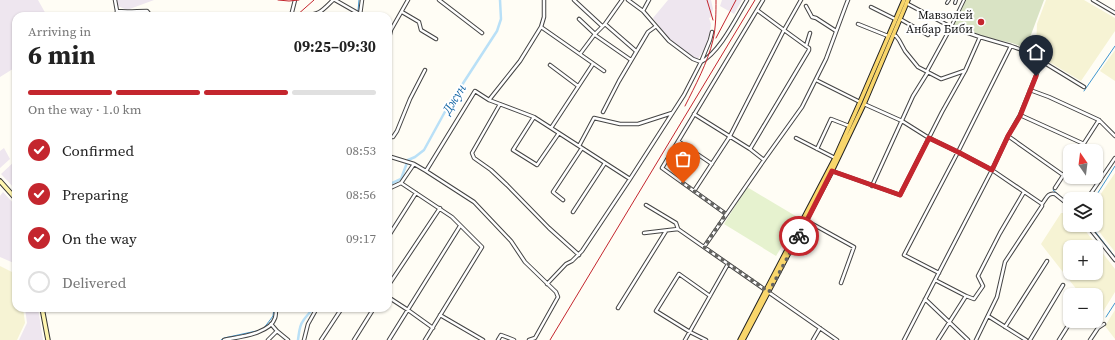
<!DOCTYPE html>
<meta charset="utf-8">
<style>
body{margin:0;font-family:"Source Serif 4",serif;background:#f6f6f6;color:#222;height:100vh;display:flex;flex-direction:column;font-size:15px;white-space:nowrap}
*{box-sizing:border-box;margin:0}
p{font-size:13px;color:#767676}
.icon{flex:none;width:22px;height:22px;fill:none;stroke:currentColor;stroke-width:2;stroke-linecap:round;stroke-linejoin:round}
.map{position:relative;flex:1;overflow:hidden}
.details{position:absolute;left:12px;top:12px;width:380px;height:300px;display:flex;flex-direction:column;background:#fff;border-radius:12px;box-shadow:0 1px 3px #0004}
.details>*{flex:none}
.needle{width:26px;rotate:346deg}
.buttons{position:absolute;left:1063px;top:144px;display:grid;gap:8px}
.buttons a{display:grid;place-items:center;width:40px;height:40px;border-radius:8px;background:#fff;box-shadow:0 1px 3px #0004;font-size:20px}
.pin{position:absolute;display:grid;place-items:center;width:34px;height:34px;color:#fff;margin:-41px -17px;border-radius:50% 50% 50% 0;rotate:-45deg;box-shadow:0 0 4px #0007}
.pin .icon{rotate:45deg}
.courier{position:absolute;display:grid;place-items:center;width:40px;height:40px;margin:-20px;border:3px solid #c4262e;border-radius:50%;background:#fff;color:#222;box-shadow:0 1px 5px #0007}
.head em{font-style:normal;font-weight:700}
.head div{display:flex;flex-direction:column-reverse}
.head{display:flex;align-items:center;justify-content:space-between;height:68px;padding:0 16px}
h1{font-size:26px;font-weight:700;line-height:30px}
.bar{display:grid;grid-template-columns:repeat(4,1fr);gap:6px 4px;align-content:center;height:48px;padding:0 16px}
.bar i{height:5px;border-radius:3px;background:#e0e0e0}
.bar .selected{background:#c4262e}
.bar p{grid-column:span 4}
ol{padding:0 16px;list-style:none}
li{display:flex;align-items:center;gap:12px;height:44px}
li p{margin-inline-start:auto}
li .icon{padding:4px;border-radius:50%;background:#c4262e;color:#fff;stroke-width:4}
li:last-child{color:#767676}
li i{width:22px;height:22px;border:2px solid #e0e0e0;border-radius:50%}
.map>svg:first-child{display:block}
.industrial{fill:#eee6ef}
.farmland{fill:#f6f3d4;fill-rule:evenodd}
.cemetery{fill:#d9e3c4}
.pitch{fill:#e6f2cf}
.lines{fill:none;stroke-linecap:round;stroke-linejoin:round}
.stream{stroke:#3f96cf;stroke-width:1}
.canal{stroke:#b9e0f7;stroke-width:2.5}
.pedestrian-casing{stroke:#444;stroke-width:4}
.minor-casing{stroke:#444;stroke-width:4.5}
.secondary-casing{stroke:#333;stroke-width:5.5}
.primary-casing{stroke:#222;stroke-width:5.5}
.pedestrian{stroke:#fff;stroke-width:2}
.minor{stroke:#fff;stroke-width:2.5}
.secondary{stroke:#fff6b0;stroke-width:3.5}
.primary{stroke:#f9d66b;stroke-width:3.5}
.rail{stroke:#c4262e;stroke-width:1}
.done{stroke:#646461;stroke-width:4;stroke-dasharray:0 7.2}
.route{stroke:#c4262e;stroke-width:5}
.poi-dot{fill:#c4262e;stroke:#fff;stroke-width:1.5}
.labels{text-anchor:middle;dominant-baseline:central;stroke-width:4;stroke-linejoin:round;paint-order:stroke}
.poi-label{font-size:12px;fill:#111;stroke:#fff;text-anchor:end}
.water-label{font-size:13px;font-style:italic;fill:#1768a6;stroke:#fff}
</style>
<div class="map">
<svg width="1115" height="340" viewBox="0 0 1115 340">
<rect width="100%" height="100%" fill="#fffdf5"/>
<path class="industrial" d="M 0,0 L 38,0 L 47,16 L 16,16 L 16,67 L 0,77 Z
M 116,0 L 154,0 L 127,10 L 116,5 Z
M 668,0 L 711,0 L 713,9 L 711,17 L 709,18 L 711,24 L 710,32 L 705,49 L 697,60 L 668,38 L 653,18 Z
M 722,0 L 742,0 L 734,14 L 720,6 Z
M 4,148 L 10,159 L 0,168 L 0,151 Z
M 16,160 L 16,190 L 1,174 Z
M 3,192 L 16,206 L 16,264 L 0,257 L 0,196 Z
M 25,308 L 38,308 L 43,340 L 19,340 L 27,323 Z"/>
<path class="farmland" d="M 1046,0 L 1084,0 L 1115,18 L 1115,31 L 1081,81 L 1039,56 L 1041,52 L 1036,47 L 1037,24 Z
M 1115,50 L 1115,81 L 1100,71 Z
M 1115,173 L 1115,252 L 1094,225 L 1096,225 L 1096,201 Z
M 1061,213 L 1067,213 L 1070,215 L 1070,225 L 1081,225 L 1115,269 L 1115,292 L 1099,318 L 1096,314 L 1096,295 L 1081,295 L 1041,244 ZM 1070,247 L 1096,247 L 1096,273 L 1070,273 Z
M 0,266 L 16,274 L 16,308 L 23,308 L 25,323 L 17,340 L 0,340 Z
M 1115,310 L 1115,339 L 1105,326 Z"/>
<path class="cemetery" d="M 963,0 L 1044,0 L 1026,48 L 1012,43 L 980,36 L 951,26 Z"/>
<path class="pitch" d="M 747,187 L 799,218 L 776,256 L 724,224 Z"/>
<g class="lines">
<path class="stream" d="M 358,11 L 359,0
M 1084,91 L 1115,46
M 1053,190 L 1068,203
M 1094,199 L 1115,166
M 1090,225 L 1115,257
M 1106,317 L 1115,303
M 264,328 L 273,316 L 274,308
M 221,340 L 224,338 L 261,330"/>
<path class="canal" d="M 388,185 L 401,179 L 408,160 L 415,157 L 424,150 L 447,108 L 497,31 L 501,19 L 500,0
M 298,340 C 299,334 299,326 303,321 C 306,316 310,313 313,308"/>
<defs>
<path id="pedestrian" d="M 947,3 L 949,0
M 955,3 L 956,0
M 951,27 L 964,0"/>
<path id="minor" d="M 115,0 L 117,11 L 116,16
M 335,0 L 363,16
M 439,0 L 482,33
M 574,0 L 602,26
M 628,0 L 643,11 L 669,41 L 693,59 L 701,62
M 1093,0 L 1115,13
M 906,3 L 951,27 L 980,37 L 1011,46 L 1025,51 L 1084,87
M 806,6 L 812,17 L 816,18 L 836,31
M 871,7 L 895,19
M 117,11 C 127,12 137,11 147,11 L 151,16
M 643,11 L 649,0
M 402,12 L 419,22 L 421,30 L 436,39
M 360,15 L 362,0
M 202,16 L 217,15 L 224,16
M 291,16 L 295,0
M 303,16 C 320,14 321,12 333,0
M 579,19 L 595,34
M 900,19 L 928,35
M 605,24 L 636,51
M 858,24 L 888,36
M 541,27 L 604,71
M 595,35 L 631,60
M 893,35 L 896,36 L 899,40 L 905,51 L 918,67 L 941,79 L 964,71
M 388,43 L 391,30 L 408,0
M 806,46 L 810,33
M 580,54 L 595,34 L 605,24 L 622,0
M 701,62 C 720,52 736,18 747,0
M 550,65 L 578,86
M 927,71 L 951,27
M 816,80 L 860,102
M 1030,90 L 1049,97 L 1099,120 L 1115,136
M 489,100 L 520,61 L 541,27 L 544,17 L 544,0
M 500,104 L 472,153 L 474,158 L 491,170 L 507,185 L 549,228 L 579,255
M 864,104 L 902,121 L 929,138 L 958,152 L 992,170 L 1042,204 L 1042,206 L 1005,262 L 997,297 L 976,340
M 603,112 L 619,81 L 648,32 L 655,27
M 694,114 L 750,149 L 764,160
M 1020,115 L 1084,144
M 534,117 L 513,150 L 537,165 L 559,133
M 551,128 L 593,64
M 1008,136 L 1063,175
M 388,138 L 389,137 L 393,137 L 397,131 L 410,99 L 425,70
M 796,138 L 835,158
M 678,141 L 712,164
M 579,146 L 594,118 L 620,124 L 638,124 L 672,113
M 750,149 L 809,50 L 809,48 L 806,46 L 784,30 L 757,10
M 817,149 L 831,119 L 849,126
M 1079,151 L 1099,120
M 388,156 L 414,164 L 426,171 L 474,202 L 511,241 L 525,262 L 556,292 L 558,297 L 535,338 L 529,340
M 426,171 L 475,91 L 489,100 L 534,117 L 630,179
M 832,171 L 900,195 L 942,112 L 965,71 L 980,37
M 401,183 L 452,217 L 482,247 L 425,340
M 872,186 L 913,96 L 928,72
M 1055,188 L 1070,165
M 388,189 L 401,183 L 414,164
M 694,191 L 730,136 L 784,30 L 801,0
M 1087,199 L 1115,158
M 563,200 L 553,192 L 582,148
M 1042,204 C 1046,199 1048,192 1055,194 L 1070,206
M 646,205 L 676,223 L 678,229
M 573,212 L 605,163
M 726,214 L 662,168 L 763,0
M 807,221 L 854,247 L 841,283
M 1087,225 L 1115,260
M 678,229 L 837,340
M 644,233 L 678,229
M 388,237 L 416,193
M 704,247 L 764,160 L 802,107 L 826,59 L 846,5 L 848,0
M 939,273 L 904,255 L 958,152 L 1011,46
M 935,280 L 966,296
M 547,284 L 566,264 L 572,261 L 582,251 L 630,179 L 684,95 L 701,62 L 710,40 L 712,32
M 388,286 L 440,208
M 388,297 L 408,310 L 433,328
M 925,299 L 968,340
M 618,308 L 666,231
M 440,315 L 483,340
M 988,316 L 1026,340
M 1005,327 L 1047,261
M 277,331 L 288,340
M 224,340 C 238,337 270,334 275,318 C 276,315 276,311 276,308
M 268,340 L 277,331 L 271,324
M 304,340 L 308,324 L 317,308
M 321,340 L 342,308
M 354,340 L 374,308
M 389,340 L 460,226
M 498,340 L 501,335 L 514,340
M 685,340 L 728,264
M 706,340 L 690,332 L 656,311 L 679,274 L 710,296
M 813,340 L 820,328
M 904,340 L 992,170 L 1008,136 L 1020,115 L 1042,61
M 938,340 L 966,296 L 974,299 L 983,286 L 978,276 L 1000,233 L 1024,192
M 1030,340 L 1063,285
M 1059,340 L 1071,321
M 1090,340 L 1098,328 L 1104,324"/>
<path id="secondary" d="M 0,181 L 16,199
M 42,308 L 48,340"/>
<path id="primary" d="M 740,340 L 835,158 L 860,102 L 904,0
M 743,340 L 832,171 L 864,104 L 908,0"/>
</defs>
<use href="#pedestrian" class="pedestrian-casing"/>
<use href="#minor" class="minor-casing"/>
<use href="#secondary" class="secondary-casing"/>
<use href="#primary" class="primary-casing"/>
<use href="#pedestrian" class="pedestrian"/>
<use href="#minor" class="minor"/>
<use href="#secondary" class="secondary"/>
<use href="#primary" class="primary"/>
<path class="rail" d="M 278,0 L 289,1 L 299,0
M 707,0 L 713,20
M 296,16 L 314,0
M 716,38 L 736,0
M 685,106 C 695,86 708,62 713,40 C 716,27 716,13 716,0
M 550,340 L 755,0"/>
</g>
<g class="lines">
<path class="done" d="M 683,183 L 726,214 L 704,247 L 769,292 L 799,236"/>
<path class="route" d="M 799,236 L 832,171 L 900,195 L 929,138 L 958,152 L 992,170 L 1008,136 L 1020,116 L 1036,76"/>
</g>
<circle class="poi-dot" cx="981" cy="22" r="4"/>
<g class="labels">
<g class="poi-label">
<text x="973" y="15">Мавзолей<tspan x="973" dy="14">Анбар Биби</tspan></text>
</g>
<g class="water-label">
<text transform="translate(454 99) rotate(-58)">Джун</text>
</g>
</g>
</svg>
<div class="buttons">
<a><svg class="needle" viewBox="-14 -14 28 28"><path d="M0-13l5 13h-10z" fill="#e53935"/><path d="M0 13l5-13h-10z" fill="#767676"/></svg></a>
<a><svg class="icon" aria-label="layers" viewBox="0 0 24 24"><path d="M12 4l9 5-9 5-9-5zM3 14l9 5 9-5"/></svg></a>
<a>+</a>
<a>−</a>
</div>
<div class="pin" style="left:683px;top:183px;background:#ea580c"><svg class="icon" aria-label="bag" viewBox="0 0 24 24"><path d="M5 8h14l-1 12H6zM9 8a3 3 0 0 1 6 0"/></svg></div>
<div class="pin" style="left:1036px;top:76px;background:#1f2937"><svg class="icon" aria-label="home" viewBox="0 0 24 24"><path d="M3 11l9-7 9 7M6 9v11h12V9"/></svg></div>
<div class="courier" style="left:799px;top:236px"><svg class="icon" aria-label="bike" viewBox="0 0 24 24"><circle cx="6" cy="16" r="4"/><circle cx="18" cy="16" r="4"/><path d="M6 16l4-8h5l3 8M10 8l3 8H6M13 5h3"/></svg></div>
<section class="details">
<div class="head"><div><h1>6 min</h1><p>Arriving in</p></div><em>09:25–09:30</em></div>
<div class="bar"><i class="selected"></i><i class="selected"></i><i class="selected"></i><i></i><p>On the way · 1.0 km</p></div>
<ol>
<li><svg class="icon" aria-label="check" viewBox="0 0 24 24"><path d="M5 12l5 5 9-10"/></svg>Confirmed<p>08:53</p></li>
<li><svg class="icon" aria-label="check" viewBox="0 0 24 24"><path d="M5 12l5 5 9-10"/></svg>Preparing<p>08:56</p></li>
<li><svg class="icon" aria-label="check" viewBox="0 0 24 24"><path d="M5 12l5 5 9-10"/></svg>On the way<p>09:17</p></li>
<li><i></i>Delivered</li>
</ol>
</section>
</div>
